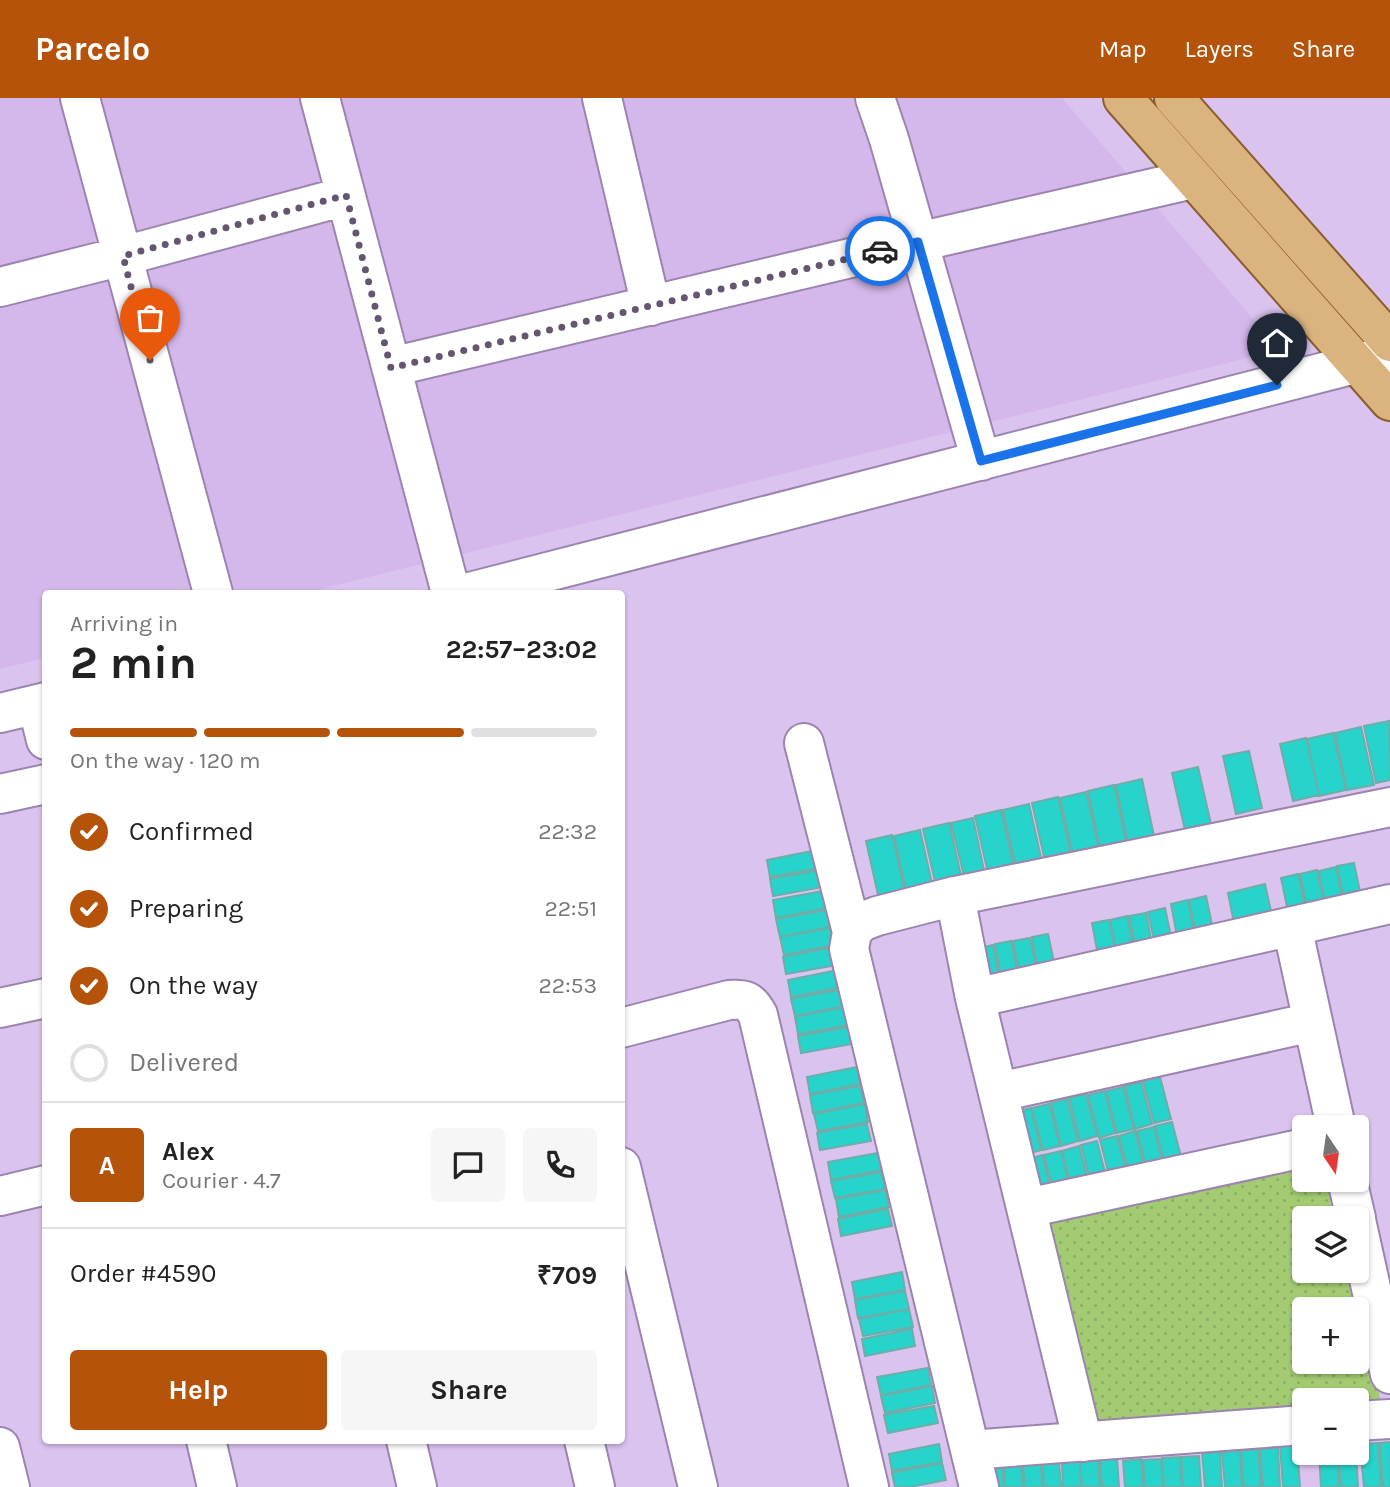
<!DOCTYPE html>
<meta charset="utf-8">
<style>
body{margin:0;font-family:Karla,sans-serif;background:#f6f6f6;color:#222;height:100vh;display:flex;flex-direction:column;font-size:26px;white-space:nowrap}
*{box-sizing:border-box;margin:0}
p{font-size:23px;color:#767676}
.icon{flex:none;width:38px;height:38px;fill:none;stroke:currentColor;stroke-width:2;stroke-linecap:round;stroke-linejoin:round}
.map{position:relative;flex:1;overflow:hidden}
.panel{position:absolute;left:42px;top:492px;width:583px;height:854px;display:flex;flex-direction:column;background:#fff;border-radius:7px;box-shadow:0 2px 5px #0004}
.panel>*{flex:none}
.needle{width:46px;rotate:167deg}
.tools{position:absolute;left:1292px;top:1017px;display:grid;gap:14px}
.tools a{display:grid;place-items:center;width:77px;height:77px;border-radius:7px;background:#fff;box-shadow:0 2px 5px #0004;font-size:35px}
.pin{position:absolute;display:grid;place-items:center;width:60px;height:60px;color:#fff;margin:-72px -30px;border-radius:50% 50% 50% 0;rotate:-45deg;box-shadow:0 0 7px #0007}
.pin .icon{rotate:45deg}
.courier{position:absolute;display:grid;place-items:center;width:70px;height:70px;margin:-35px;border:5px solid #1a73e8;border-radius:50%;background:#fff;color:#222;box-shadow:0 2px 9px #0007}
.overview em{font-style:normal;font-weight:700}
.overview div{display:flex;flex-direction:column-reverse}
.overview{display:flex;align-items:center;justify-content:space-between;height:119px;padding:0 28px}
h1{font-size:46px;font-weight:700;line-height:52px}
.bar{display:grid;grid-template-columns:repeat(4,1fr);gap:10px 7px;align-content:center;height:84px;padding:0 28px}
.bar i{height:9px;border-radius:5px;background:#e0e0e0}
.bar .selected{background:#b45309}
.bar p{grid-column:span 4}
.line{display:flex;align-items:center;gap:18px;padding:0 28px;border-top:2px solid #e0e0e0}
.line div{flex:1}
.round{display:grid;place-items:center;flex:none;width:74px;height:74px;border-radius:7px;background:#f6f6f6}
ol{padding:0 28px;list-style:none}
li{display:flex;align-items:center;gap:21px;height:77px}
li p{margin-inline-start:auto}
li .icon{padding:7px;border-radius:50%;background:#b45309;color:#fff;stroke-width:4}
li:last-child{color:#767676}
li i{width:38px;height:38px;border:4px solid #e0e0e0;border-radius:50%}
.action{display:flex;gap:14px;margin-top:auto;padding:14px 28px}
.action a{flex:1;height:80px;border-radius:7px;background:#b45309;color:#fff;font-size:28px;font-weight:700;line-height:80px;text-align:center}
.action a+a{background:#f6f6f6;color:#222}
header{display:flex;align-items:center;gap:42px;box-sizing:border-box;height:98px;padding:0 35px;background:#b45309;color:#fff}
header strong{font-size:33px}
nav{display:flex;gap:38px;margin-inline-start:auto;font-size:24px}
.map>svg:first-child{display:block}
.built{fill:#d4b8eb}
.park{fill:url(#park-dots);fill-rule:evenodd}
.building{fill:#26d4cb;stroke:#6eada8;stroke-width:2}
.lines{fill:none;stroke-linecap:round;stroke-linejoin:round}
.minor-casing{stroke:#9b85ae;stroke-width:42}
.major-casing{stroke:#8b5d2a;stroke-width:42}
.minor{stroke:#fff;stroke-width:38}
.major{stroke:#dbb37f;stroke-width:38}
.done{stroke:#645670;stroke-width:7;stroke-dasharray:0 12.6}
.route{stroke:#1a73e8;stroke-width:9}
</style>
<header>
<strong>Parcelo</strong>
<nav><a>Map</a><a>Layers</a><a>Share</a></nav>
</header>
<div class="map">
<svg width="1390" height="1389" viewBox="0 0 1390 1389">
<defs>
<pattern id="park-dots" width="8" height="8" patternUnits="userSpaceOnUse" patternTransform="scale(1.75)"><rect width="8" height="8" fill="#a3cc72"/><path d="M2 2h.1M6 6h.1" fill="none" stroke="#8caf63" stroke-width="1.8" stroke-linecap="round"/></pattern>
</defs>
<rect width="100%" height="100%" fill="#dbc3ef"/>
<path class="built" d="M 0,0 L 1062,0 L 1280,252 L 305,495 L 46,495 L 45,560 L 0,571 Z"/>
<path class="park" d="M 1304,1067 L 1304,1082 L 1329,1082 L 1338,1120 L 1304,1120 L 1304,1172 L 1350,1173 L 1382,1308 L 1356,1310 L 1356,1302 L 1304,1302 L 1304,1314 L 1094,1329 L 1046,1127 ZM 1304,1211 L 1356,1211 L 1356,1264 L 1304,1264 Z"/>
<path class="building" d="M 1389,623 L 1390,682 L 1376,685 L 1364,628 Z
M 1361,629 L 1374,687 L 1347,692 L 1335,635 Z
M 1333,635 L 1346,692 L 1319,698 L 1307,641 Z
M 1306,640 L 1319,697 L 1293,703 L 1280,646 Z
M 1249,653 L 1262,710 L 1236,716 L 1223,658 Z
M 1198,669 L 1211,726 L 1185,732 L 1172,675 Z
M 1142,681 L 1154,738 L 1128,745 L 1116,687 Z
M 1114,687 L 1126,744 L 1100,750 L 1088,693 Z
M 1086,694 L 1099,751 L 1073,757 L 1060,700 Z
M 1058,699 L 1071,757 L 1045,763 L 1032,705 Z
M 1029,706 L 1042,764 L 1016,769 L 1003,712 Z
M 1001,712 L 1014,769 L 988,775 L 975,718 Z
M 973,720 L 985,777 L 965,782 L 951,725 Z
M 949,725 L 962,782 L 936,788 L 923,731 Z
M 920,732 L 933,790 L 907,795 L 894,738 Z
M 892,737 L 905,795 L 879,801 L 866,743 Z
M 817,752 L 821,770 L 770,779 L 767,762 Z
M 1354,765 L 1363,808 L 1346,811 L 1337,768 Z
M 1336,769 L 1344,812 L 1327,816 L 1319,773 Z
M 820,772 L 823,789 L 773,798 L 770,781 Z
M 1317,772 L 1326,815 L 1309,819 L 1300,776 Z
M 1298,776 L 1307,819 L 1290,823 L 1281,780 Z
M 1265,786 L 1274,827 L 1236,835 L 1228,795 Z
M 823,793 L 827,810 L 776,820 L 773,802 Z
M 1206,798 L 1215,841 L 1198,845 L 1189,802 Z
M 1188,802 L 1196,845 L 1179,849 L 1171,806 Z
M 1165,810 L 1174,853 L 1157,857 L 1148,814 Z
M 827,812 L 830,829 L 780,839 L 776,821 Z
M 1146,815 L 1154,858 L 1138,861 L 1129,818 Z
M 1127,818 L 1136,861 L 1119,865 L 1110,822 Z
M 1109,822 L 1118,865 L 1100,868 L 1092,825 Z
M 831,830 L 834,847 L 784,857 L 780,839 Z
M 1048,836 L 1057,878 L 1040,882 L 1032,839 Z
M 1030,840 L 1039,883 L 1022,886 L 1013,843 Z
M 1011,843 L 1020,886 L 1003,890 L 995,846 Z
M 993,847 L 1001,890 L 985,894 L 976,851 Z
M 833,849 L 837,867 L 786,876 L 783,859 Z
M 838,872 L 841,889 L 791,899 L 788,882 Z
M 842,891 L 845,908 L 795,918 L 791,901 Z
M 845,909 L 849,927 L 798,936 L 795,919 Z
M 849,929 L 852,946 L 801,955 L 798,938 Z
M 857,969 L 860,986 L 810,996 L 807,979 Z
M 1160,979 L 1171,1021 L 1154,1025 L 1143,983 Z
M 1141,984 L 1152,1026 L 1135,1031 L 1125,988 Z
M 860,988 L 864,1005 L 813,1015 L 810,997 Z
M 1123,989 L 1134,1031 L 1117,1035 L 1106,993 Z
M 1105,993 L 1115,1035 L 1099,1040 L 1088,997 Z
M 1086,996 L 1097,1038 L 1080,1043 L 1069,1000 Z
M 1067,1001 L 1078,1043 L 1061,1048 L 1051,1005 Z
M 865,1006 L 868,1024 L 818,1033 L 814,1016 Z
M 1049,1006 L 1060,1048 L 1043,1052 L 1032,1010 Z
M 1031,1010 L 1041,1052 L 1024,1057 L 1014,1014 Z
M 1172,1024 L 1183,1066 L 1166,1071 L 1155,1028 Z
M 867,1026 L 871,1043 L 820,1052 L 817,1035 Z
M 1154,1029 L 1164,1072 L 1148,1075 L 1137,1033 Z
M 1135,1033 L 1146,1076 L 1130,1080 L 1119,1038 Z
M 1117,1038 L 1128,1081 L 1111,1085 L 1100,1042 Z
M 1097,1043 L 1108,1086 L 1092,1090 L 1081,1047 Z
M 1079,1048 L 1090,1091 L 1073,1095 L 1062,1053 Z
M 1061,1053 L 1071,1096 L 1055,1099 L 1044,1057 Z
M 878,1055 L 882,1072 L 831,1082 L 828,1064 Z
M 1042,1057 L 1053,1100 L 1036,1104 L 1026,1062 Z
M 882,1074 L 885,1091 L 835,1100 L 831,1083 Z
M 886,1092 L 889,1109 L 839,1119 L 836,1101 Z
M 888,1111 L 892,1128 L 841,1138 L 838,1121 Z
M 902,1174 L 905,1192 L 855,1201 L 852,1184 Z
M 905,1193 L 909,1211 L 858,1220 L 855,1202 Z
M 909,1211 L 913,1229 L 863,1238 L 859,1221 Z
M 912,1231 L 915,1248 L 865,1258 L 862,1241 Z
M 928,1270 L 931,1287 L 881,1297 L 877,1279 Z
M 932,1288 L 935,1305 L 885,1315 L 881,1298 Z
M 934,1308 L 938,1325 L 888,1335 L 884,1317 Z
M 1390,1344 L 1390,1389 L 1383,1389 L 1380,1345 Z
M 1378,1345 L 1381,1389 L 1364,1389 L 1360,1346 Z
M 939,1346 L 942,1364 L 892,1373 L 889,1356 Z
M 1297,1346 L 1300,1389 L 1283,1389 L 1280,1347 Z
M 1278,1350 L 1280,1389 L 1263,1389 L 1260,1351 Z
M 1258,1351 L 1261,1389 L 1244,1389 L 1241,1353 Z
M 1240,1353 L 1242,1389 L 1225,1389 L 1222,1354 Z
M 1220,1354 L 1222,1389 L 1205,1389 L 1202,1355 Z
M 1319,1354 L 1337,1354 L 1339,1389 L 1321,1389 Z
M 1338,1354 L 1356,1354 L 1358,1389 L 1341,1389 Z
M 1199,1358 L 1201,1389 L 1183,1389 L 1181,1359 Z
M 1180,1359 L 1182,1389 L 1164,1389 L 1162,1360 Z
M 1117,1360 L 1119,1389 L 1102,1389 L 1100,1362 Z
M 1141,1361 L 1143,1389 L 1125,1389 L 1123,1363 Z
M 1161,1361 L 1163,1389 L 1145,1389 L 1143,1362 Z
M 1098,1362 L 1100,1389 L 1082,1389 L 1080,1363 Z
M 1080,1363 L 1081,1389 L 1063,1389 L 1062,1365 Z
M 1059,1364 L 1061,1389 L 1044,1389 L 1042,1365 Z
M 942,1365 L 946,1382 L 910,1389 L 895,1389 L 892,1375 Z
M 1041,1366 L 1042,1389 L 1025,1389 L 1023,1367 Z
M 1021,1367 L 1023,1389 L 1005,1389 L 1004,1368 Z
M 1002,1369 L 1004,1389 L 986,1389 L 985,1371 Z"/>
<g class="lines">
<defs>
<path id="minor" d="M 80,0 L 213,495
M 320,0 L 451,495
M 602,0 L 651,208
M 875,0 L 889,41 L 981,363
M 0,189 L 123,158 L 346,98
M 391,269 L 918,144 L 1193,81
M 466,495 L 1390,257
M 37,606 L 46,642
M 0,615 L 46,604
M 804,645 L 852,834
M 0,696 L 46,686
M 955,798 L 975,900 L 1083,1344
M 1292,828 L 1336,1029
M 975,900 L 1390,806
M 0,910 L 46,900
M 621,930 L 729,902 C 745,901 750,902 758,917 L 869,1389
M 999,994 L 1313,924
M 621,1069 L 698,1389
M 1347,1082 L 1356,1120
M 0,1098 L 46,1087
M 1027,1110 L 1304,1050
M 1356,1122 L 1390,1276
M 1356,1323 L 1390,1321
M 206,1342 L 217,1389
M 406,1342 L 417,1389
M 584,1342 L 595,1389
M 0,1349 L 10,1389
M 970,1352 L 1304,1327
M 979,1389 L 849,851 L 852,834 L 861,824 L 877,818 L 955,798 L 1390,709"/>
<path id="major" d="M 1123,0 L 1390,303
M 1174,0 L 1390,244"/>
</defs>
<use href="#minor" class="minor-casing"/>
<use href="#major" class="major-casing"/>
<use href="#minor" class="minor"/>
<use href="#major" class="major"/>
</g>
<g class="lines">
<path class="done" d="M 150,262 L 123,158 L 346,97 L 391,270 L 880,153"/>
<path class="route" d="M 880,153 L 918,144 L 981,363 L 1277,287"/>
</g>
</svg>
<div class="tools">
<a><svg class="needle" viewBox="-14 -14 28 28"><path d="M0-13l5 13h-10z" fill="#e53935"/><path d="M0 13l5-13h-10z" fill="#767676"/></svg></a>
<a><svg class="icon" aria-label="layers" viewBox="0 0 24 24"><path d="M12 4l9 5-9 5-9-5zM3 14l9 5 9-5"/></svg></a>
<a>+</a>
<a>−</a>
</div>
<div class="pin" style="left:150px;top:262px;background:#ea580c"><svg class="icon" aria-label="bag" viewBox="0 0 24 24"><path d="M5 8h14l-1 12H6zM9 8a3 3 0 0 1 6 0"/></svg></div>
<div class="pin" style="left:1277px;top:287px;background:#1f2937"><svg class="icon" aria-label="home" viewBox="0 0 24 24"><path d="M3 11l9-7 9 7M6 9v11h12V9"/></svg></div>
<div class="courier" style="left:880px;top:153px"><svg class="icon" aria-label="car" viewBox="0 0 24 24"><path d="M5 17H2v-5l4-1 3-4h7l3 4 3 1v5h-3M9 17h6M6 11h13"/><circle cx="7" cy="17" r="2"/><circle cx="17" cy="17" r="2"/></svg></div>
<section class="panel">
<div class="overview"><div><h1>2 min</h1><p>Arriving in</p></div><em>22:57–23:02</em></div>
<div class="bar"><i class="selected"></i><i class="selected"></i><i class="selected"></i><i></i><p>On the way · 120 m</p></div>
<ol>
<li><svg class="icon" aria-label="check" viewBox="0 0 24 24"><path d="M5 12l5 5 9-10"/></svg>Confirmed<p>22:32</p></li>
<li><svg class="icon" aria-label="check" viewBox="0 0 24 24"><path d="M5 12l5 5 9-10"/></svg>Preparing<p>22:51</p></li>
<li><svg class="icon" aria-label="check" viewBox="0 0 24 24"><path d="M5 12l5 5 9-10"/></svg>On the way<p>22:53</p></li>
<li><i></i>Delivered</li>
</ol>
<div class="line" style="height:126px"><b class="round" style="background:#b45309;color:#fff">A</b><div><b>Alex</b><p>Courier · 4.7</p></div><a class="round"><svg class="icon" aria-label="chat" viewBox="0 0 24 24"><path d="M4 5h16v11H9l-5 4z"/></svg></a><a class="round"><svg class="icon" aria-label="phone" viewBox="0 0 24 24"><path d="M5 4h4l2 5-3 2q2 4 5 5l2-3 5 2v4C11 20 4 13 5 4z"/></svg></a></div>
<div class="line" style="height:91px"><div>Order #4590</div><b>₹709</b></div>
<div class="action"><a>Help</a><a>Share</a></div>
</section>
</div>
